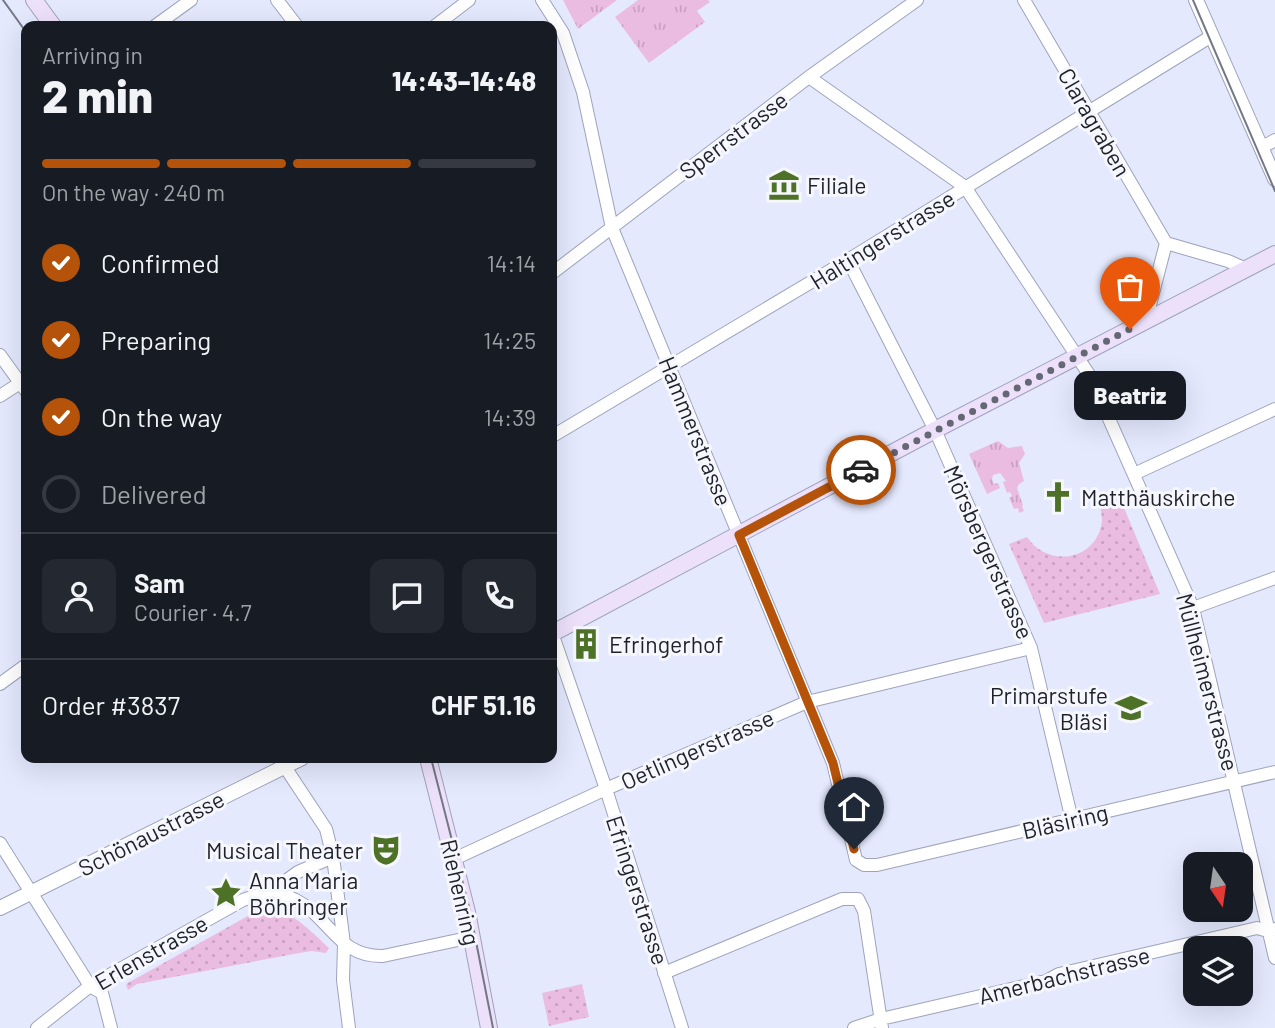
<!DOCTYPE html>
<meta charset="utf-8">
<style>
body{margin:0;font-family:Barlow,sans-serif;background:#242831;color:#f1f3f6;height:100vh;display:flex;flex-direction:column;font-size:26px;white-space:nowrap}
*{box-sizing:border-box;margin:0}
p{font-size:23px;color:#9ea1a6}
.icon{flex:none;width:38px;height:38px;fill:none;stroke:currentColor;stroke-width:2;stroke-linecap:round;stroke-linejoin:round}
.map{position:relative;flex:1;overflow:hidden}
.side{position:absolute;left:21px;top:21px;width:536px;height:742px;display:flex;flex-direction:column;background:#171b24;border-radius:14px;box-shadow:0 7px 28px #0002}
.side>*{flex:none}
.needle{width:46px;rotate:167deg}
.buttons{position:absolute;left:1183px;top:852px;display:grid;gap:14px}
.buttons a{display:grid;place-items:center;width:70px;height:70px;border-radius:14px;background:#171b24;box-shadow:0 7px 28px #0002;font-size:35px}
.pin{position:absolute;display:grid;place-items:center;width:60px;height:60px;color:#fff;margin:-72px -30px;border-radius:50% 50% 50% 0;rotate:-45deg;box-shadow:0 0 7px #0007}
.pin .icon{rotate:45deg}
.courier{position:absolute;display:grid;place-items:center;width:70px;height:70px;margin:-35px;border:5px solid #b45309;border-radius:50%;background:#fff;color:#222;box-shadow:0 2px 9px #0007}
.bubble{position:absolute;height:49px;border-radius:14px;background:#171b24;box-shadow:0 7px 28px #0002;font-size:23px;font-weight:800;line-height:49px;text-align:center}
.overview em{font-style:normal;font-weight:800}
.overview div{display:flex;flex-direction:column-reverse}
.overview{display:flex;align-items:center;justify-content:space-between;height:119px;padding:0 21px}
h1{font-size:46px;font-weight:800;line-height:52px}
.bar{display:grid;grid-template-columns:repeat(4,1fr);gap:10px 7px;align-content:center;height:84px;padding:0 21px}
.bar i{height:9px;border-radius:5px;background:#363941}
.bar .on{background:#b45309}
.bar p{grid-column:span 4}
.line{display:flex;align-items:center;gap:18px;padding:0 21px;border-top:2px solid #363941}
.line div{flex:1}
.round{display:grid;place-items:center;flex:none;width:74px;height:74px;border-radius:14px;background:#242831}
ol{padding:0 21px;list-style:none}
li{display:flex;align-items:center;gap:21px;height:77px}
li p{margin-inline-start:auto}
li .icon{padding:7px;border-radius:50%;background:#b45309;color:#fff;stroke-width:4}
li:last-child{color:#9ea1a6}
li i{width:38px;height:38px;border:4px solid #363941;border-radius:50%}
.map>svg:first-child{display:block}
.grass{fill:url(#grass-tufts)}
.park{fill:url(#park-dots)}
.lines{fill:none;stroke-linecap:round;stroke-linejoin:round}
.minor-casing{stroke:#9ea3bb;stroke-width:14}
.tertiary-casing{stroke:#9ea3bb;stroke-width:16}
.secondary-casing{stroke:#9ea3bb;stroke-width:18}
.minor{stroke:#fff;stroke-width:12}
.tertiary{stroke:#fff;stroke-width:14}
.secondary{stroke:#ede0fb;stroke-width:16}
.tram{stroke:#747785;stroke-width:2}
.done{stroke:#646774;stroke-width:7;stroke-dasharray:0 12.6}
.route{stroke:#b45309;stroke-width:9}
.labels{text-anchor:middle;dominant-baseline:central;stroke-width:6;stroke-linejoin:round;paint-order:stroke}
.street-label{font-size:23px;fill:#1f212a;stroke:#f6f7fc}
.poi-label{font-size:23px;fill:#1f212a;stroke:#f6f7fc;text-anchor:start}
</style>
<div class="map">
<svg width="1275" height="1028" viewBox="0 0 1275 1028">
<defs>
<pattern id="grass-tufts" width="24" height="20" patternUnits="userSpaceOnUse" patternTransform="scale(1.75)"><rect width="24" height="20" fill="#ebbce1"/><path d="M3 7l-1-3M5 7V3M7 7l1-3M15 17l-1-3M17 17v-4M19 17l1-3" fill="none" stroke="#c9a1c1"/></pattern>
<pattern id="park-dots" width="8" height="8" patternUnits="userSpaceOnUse" patternTransform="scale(1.75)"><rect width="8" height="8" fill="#ebbce1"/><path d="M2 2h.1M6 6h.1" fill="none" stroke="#c9a1c1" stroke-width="1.8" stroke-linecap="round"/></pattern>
</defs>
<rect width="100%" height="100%" fill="#e4e9fe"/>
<path class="grass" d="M 563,0 L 617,0 L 578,29 Z
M 638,0 L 708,0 L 710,2 L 697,11 L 705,22 L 649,63 L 615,17 Z
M 998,441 L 1008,448 L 1022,446 L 1025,454 L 1019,463 L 1024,481 L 1019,484 L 1017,488 L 1023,505 L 1022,506 L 1024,511 L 1019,513 L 1018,508 L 1014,509 L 1009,498 L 1012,496 L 1010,492 L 1007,493 L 1003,482 L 1006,481 L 1000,473 L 993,475 L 992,479 L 994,484 L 998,483 L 1000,488 L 987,494 L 969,454 Z"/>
<path class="park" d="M 1113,498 L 1116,505 L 1122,503 L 1160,594 L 1044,623 L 1009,544 L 1027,537 C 1046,566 1091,563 1101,527 C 1103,519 1101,512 1100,504 Z
M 275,909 C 296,915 313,933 329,948 L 326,953 L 312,951 L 299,953 L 137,984 L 128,990 L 126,984 L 255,912 Z
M 582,984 L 589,1017 L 549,1026 L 542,993 Z"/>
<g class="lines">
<defs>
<path id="minor" d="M 277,0 L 297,26
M 542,0 L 563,33 L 583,92 L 612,228 L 833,763 L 856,860 L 864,865 L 877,865 L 1275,772
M 1024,0 L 1166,243 L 1228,261 L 1246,269
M 155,26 L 191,0
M 435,26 L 469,0
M 809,77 L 965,187 L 1090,376 L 1193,608 L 1275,958
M 1261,148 L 1275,140
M 848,260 L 935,430 L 1031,648 L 1072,820
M 551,274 L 809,77 L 917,0
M 1146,320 L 1166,243
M 0,355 L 26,391
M 0,396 L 20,383
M 551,437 L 848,260 L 1210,37
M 1134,474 L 1275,409
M 1193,608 L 1275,578
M 552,633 L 606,789 L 682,1028
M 0,684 L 26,665
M 279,758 L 326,829 L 333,857 L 344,944 L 343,980 L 349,1028
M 0,843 L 90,986 L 102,993 L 111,1028
M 454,859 L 606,789 L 807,702 L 1031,648
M 273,890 L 298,872 L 333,857
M 664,973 L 842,899 L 858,899 L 864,911 L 882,1028
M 37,1028 L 90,986 L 243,900 L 273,890 C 287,896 301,901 312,911 C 336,933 347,957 383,956 L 472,937
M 854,1028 L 881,1019 L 1046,981 L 1059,974 L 1257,928 L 1268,931 L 1275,929"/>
<path id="tertiary" d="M 1196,0 L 1275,179
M 0,908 L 302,758"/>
<path id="secondary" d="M 34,0 L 53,26
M 551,634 L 935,430 L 1275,254
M 428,758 L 467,912 L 489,1028"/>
</defs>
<use href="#minor" class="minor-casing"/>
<use href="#tertiary" class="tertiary-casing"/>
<use href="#secondary" class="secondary-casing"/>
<use href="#minor" class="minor"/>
<use href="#tertiary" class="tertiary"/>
<use href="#secondary" class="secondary"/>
<path class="tram" d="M 3,0 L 26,32
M 1193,0 L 1275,191
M 431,758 L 470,911 L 493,1028"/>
</g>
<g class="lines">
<path class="done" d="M 861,470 L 1130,329"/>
<path class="route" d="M 854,849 L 833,763 L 739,535 L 861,470"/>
</g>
<defs>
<symbol id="museum-bare" viewBox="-9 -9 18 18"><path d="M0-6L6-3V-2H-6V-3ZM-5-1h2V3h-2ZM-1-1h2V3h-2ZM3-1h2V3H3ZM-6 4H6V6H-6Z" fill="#4e7128" stroke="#f6f7fc" stroke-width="2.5" paint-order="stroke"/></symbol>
<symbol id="church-bare" viewBox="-9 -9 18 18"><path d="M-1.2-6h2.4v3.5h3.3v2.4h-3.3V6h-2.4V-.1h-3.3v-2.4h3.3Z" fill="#4e7128" stroke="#f6f7fc" stroke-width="2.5" paint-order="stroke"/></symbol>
<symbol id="building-bare" viewBox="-9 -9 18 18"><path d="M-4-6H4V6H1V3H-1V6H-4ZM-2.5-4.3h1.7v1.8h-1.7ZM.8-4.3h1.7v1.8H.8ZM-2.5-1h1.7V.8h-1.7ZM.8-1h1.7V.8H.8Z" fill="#4e7128" stroke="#f6f7fc" stroke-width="2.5" paint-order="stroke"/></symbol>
<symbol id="school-bare" viewBox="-9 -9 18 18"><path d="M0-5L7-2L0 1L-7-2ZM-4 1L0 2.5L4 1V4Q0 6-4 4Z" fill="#4e7128" stroke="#f6f7fc" stroke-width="2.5" paint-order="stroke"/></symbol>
<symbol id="theatre-bare" viewBox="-9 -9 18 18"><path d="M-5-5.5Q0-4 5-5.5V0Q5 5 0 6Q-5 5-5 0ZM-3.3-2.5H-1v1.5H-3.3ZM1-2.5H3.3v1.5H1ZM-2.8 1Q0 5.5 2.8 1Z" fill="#4e7128" stroke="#f6f7fc" stroke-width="2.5" paint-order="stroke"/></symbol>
<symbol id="sight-bare" viewBox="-9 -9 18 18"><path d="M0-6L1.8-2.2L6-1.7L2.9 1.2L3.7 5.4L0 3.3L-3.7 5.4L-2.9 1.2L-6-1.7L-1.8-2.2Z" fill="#4e7128" stroke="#f6f7fc" stroke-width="2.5" paint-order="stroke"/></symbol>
</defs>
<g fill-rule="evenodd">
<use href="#museum-bare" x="762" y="163" width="44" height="44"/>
<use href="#church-bare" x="1036" y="475" width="44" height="44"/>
<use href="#building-bare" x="564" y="622" width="44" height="44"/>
<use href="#school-bare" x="1109" y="686" width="44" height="44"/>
<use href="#theatre-bare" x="364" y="828" width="44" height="44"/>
<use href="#sight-bare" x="204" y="871" width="44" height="44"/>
</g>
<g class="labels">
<g class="street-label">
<text transform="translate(1095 122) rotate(60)">Claragraben</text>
<text transform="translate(733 135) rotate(-37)">Sperrstrasse</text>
<text transform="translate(882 239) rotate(-32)">Haltingerstrasse</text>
<text transform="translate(696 431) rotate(68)">Hammerstrasse</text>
<text transform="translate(989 552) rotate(66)">Mörsbergerstrasse</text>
<text transform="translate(1208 682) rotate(75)">Müllheimerstrasse</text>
<text transform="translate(697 749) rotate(-24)">Oetlingerstrasse</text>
<text transform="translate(1065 821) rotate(-13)">Bläsiring</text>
<text transform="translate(151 833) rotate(-27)">Schönaustrasse</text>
<text transform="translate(638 890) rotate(72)">Efringerstrasse</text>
<text transform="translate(461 892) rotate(77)">Riehenring</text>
<text transform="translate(151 952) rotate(-30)">Erlenstrasse</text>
<text transform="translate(1064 975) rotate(-14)">Amerbachstrasse</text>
</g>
<g class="poi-label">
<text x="807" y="185">Filiale</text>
<text x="1081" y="497">Matthäuskirche</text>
<text x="609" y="644">Efringerhof</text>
<text x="1108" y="695" text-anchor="end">Primarstufe<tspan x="1108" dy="26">Bläsi</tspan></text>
<text x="363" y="850" text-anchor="end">Musical Theater</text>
<text x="249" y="880">Anna Maria<tspan x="249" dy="26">Böhringer</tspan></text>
</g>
</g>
</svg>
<div class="buttons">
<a><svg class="needle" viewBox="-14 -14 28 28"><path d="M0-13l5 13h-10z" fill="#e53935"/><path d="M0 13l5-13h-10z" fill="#9ea1a6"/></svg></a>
<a><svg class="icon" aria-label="layers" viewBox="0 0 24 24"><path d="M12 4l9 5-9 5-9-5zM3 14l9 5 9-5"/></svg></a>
</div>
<div class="pin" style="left:1130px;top:329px;background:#ea580c"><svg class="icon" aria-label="bag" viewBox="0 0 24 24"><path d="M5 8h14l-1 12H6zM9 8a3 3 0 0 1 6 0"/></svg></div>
<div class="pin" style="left:854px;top:849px;background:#1f2937"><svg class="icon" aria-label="home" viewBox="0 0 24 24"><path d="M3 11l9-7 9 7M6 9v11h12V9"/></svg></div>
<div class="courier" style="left:861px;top:470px"><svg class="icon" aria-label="car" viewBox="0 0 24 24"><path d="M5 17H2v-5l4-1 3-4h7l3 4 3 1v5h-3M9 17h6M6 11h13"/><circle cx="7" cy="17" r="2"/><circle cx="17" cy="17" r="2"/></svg></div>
<div class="bubble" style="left:1074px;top:371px;width:112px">Beatriz</div>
<section class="side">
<div class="overview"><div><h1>2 min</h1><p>Arriving in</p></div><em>14:43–14:48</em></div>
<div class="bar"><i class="on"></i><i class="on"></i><i class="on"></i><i></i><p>On the way · 240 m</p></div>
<ol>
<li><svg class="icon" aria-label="check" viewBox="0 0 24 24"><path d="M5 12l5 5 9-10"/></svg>Confirmed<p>14:14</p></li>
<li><svg class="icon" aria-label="check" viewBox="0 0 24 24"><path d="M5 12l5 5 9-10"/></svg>Preparing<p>14:25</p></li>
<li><svg class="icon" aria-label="check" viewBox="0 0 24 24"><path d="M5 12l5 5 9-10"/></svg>On the way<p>14:39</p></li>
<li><i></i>Delivered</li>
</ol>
<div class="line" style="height:126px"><a class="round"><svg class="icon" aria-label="person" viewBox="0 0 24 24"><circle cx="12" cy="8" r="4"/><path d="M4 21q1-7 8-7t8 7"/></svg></a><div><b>Sam</b><p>Courier · 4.7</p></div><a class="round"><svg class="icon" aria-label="chat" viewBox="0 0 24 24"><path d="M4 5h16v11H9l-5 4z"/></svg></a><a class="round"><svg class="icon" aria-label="phone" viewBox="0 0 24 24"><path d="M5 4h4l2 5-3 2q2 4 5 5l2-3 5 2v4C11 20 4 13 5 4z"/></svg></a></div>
<div class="line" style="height:91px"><div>Order #3837</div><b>CHF 51.16</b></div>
</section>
</div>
